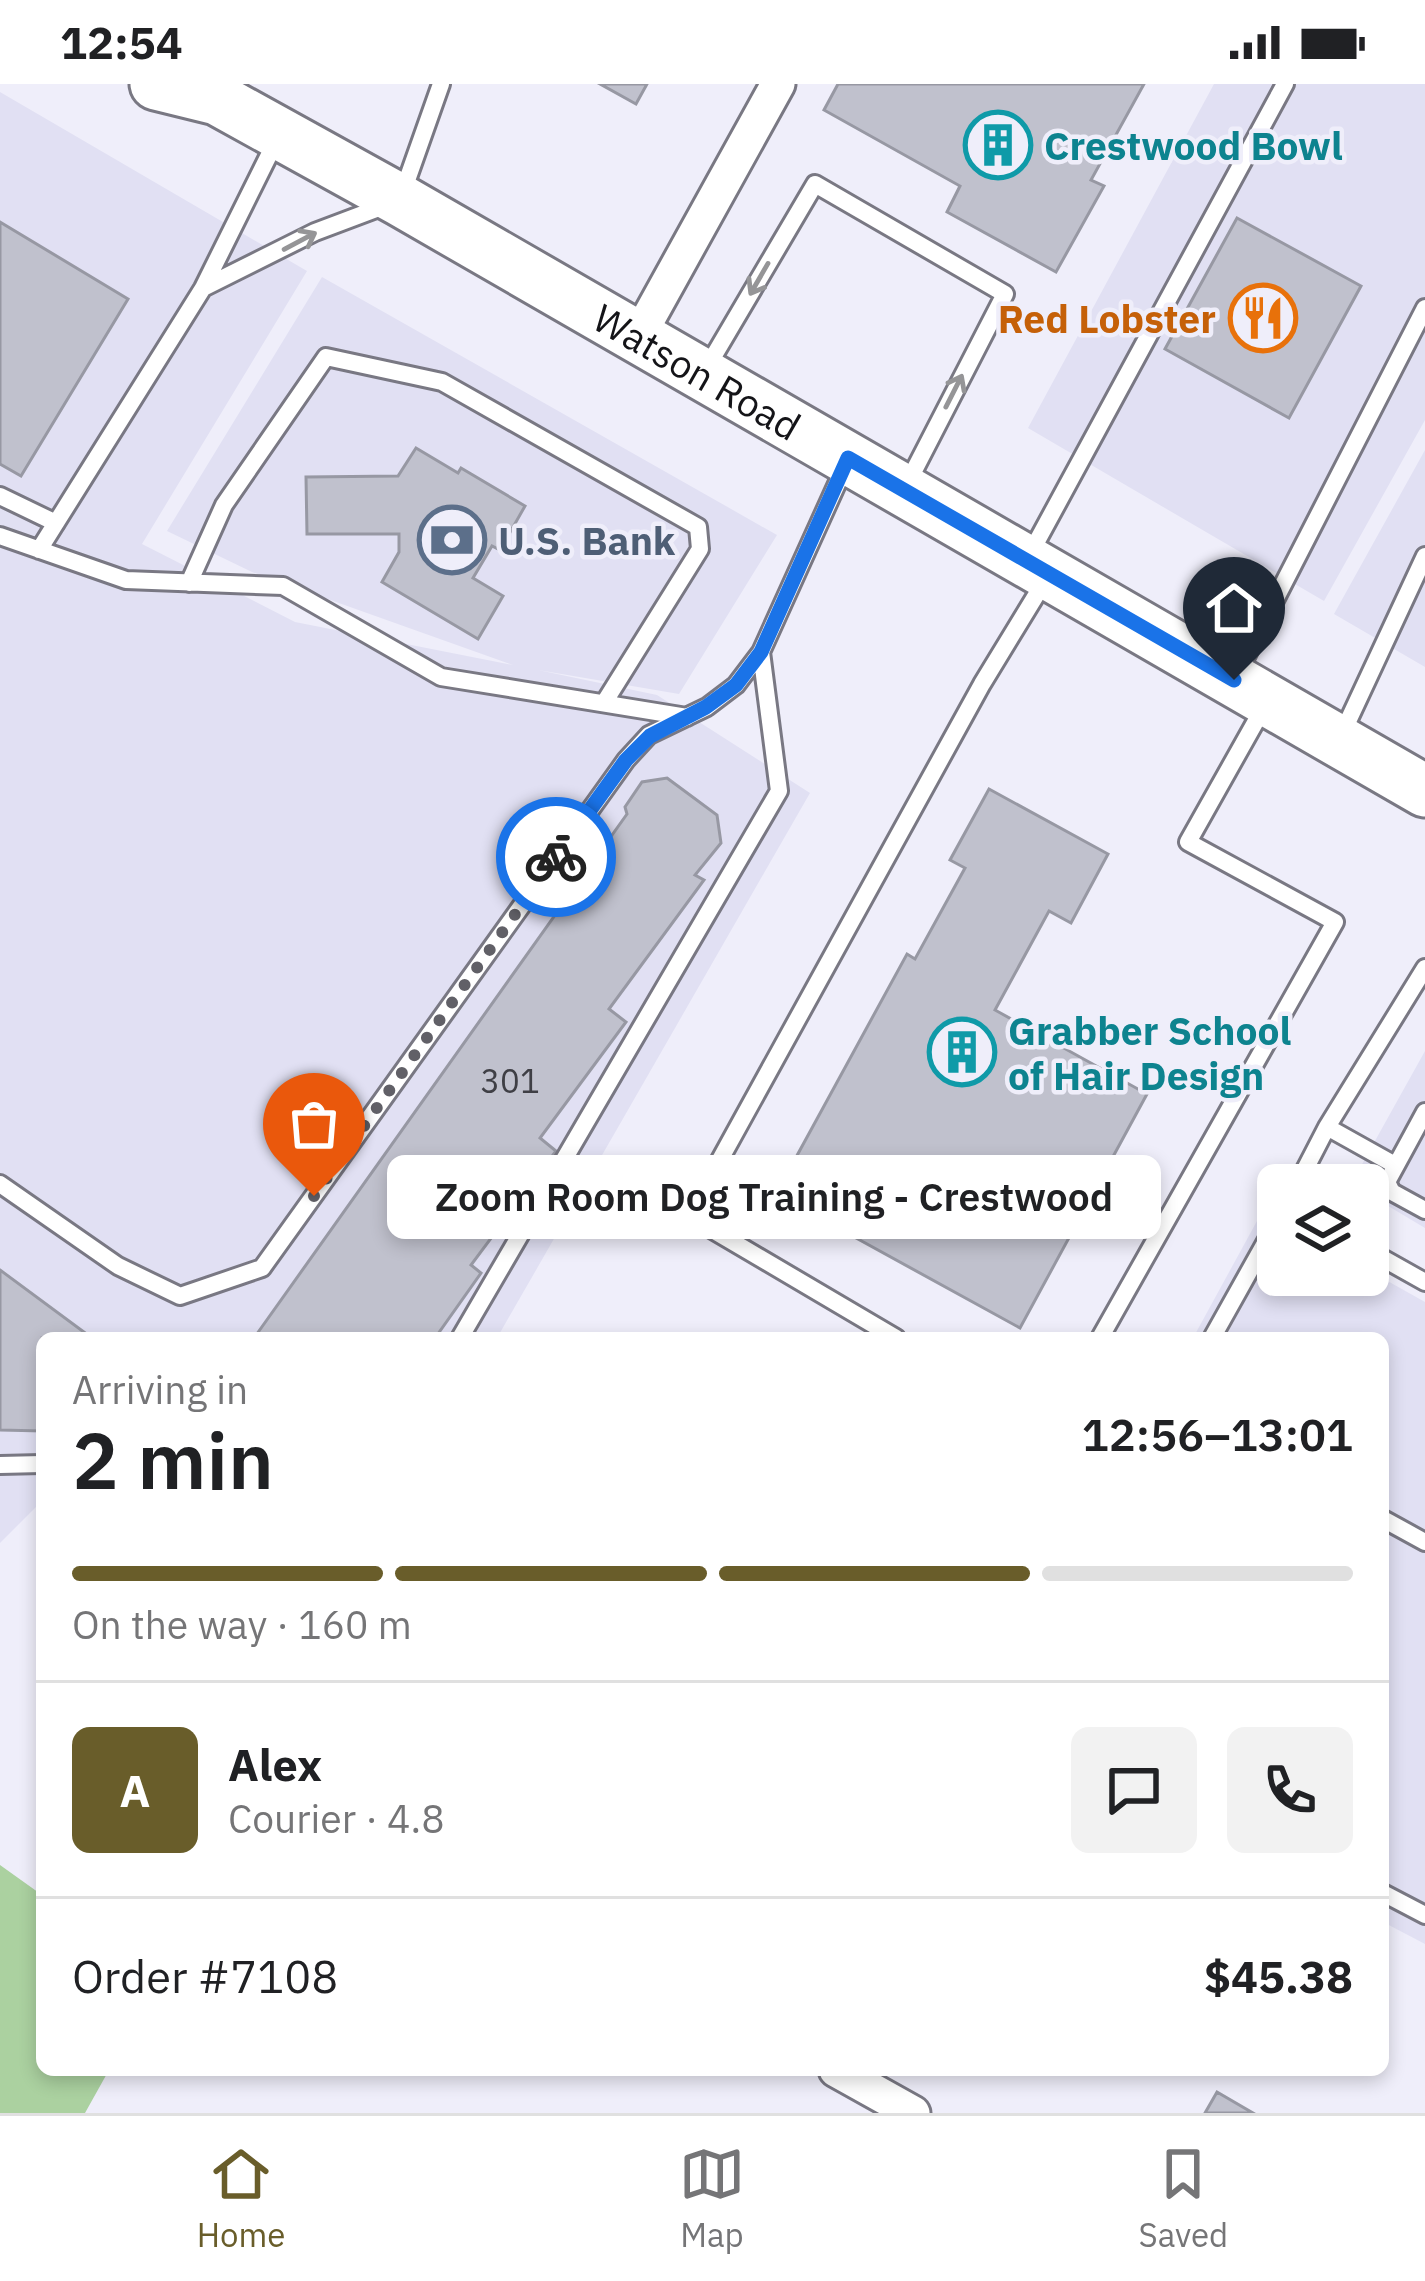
<!DOCTYPE html>
<meta charset="utf-8">
<style>
body{margin:0;font-family:"IBM Plex Sans",sans-serif;background:#f2f2f2;color:#202124;height:100vh;display:flex;flex-direction:column;font-size:45px;white-space:nowrap}
*{box-sizing:border-box;margin:0}
p{font-size:39px;color:#757577}
.icon{flex:none;width:66px;height:66px;fill:none;stroke:currentColor;stroke-width:2;stroke-linecap:round;stroke-linejoin:round}
.map{position:relative;flex:1;overflow:hidden}
.drawer{position:absolute;left:36px;top:1248px;width:1353px;height:744px;display:flex;flex-direction:column;background:#fff;border-radius:18px;box-shadow:0 6px 18px #0003}
.drawer>*{flex:none}
.controls{position:absolute;left:1257px;top:1080px;display:grid;gap:24px}
.controls a{display:grid;place-items:center;width:132px;height:132px;border-radius:18px;background:#fff;box-shadow:0 6px 18px #0003;font-size:60px}
.pin{position:absolute;display:grid;place-items:center;width:102px;height:102px;color:#fff;margin:-123px -51px;border-radius:50% 50% 50% 0;rotate:-45deg;box-shadow:0 0 12px #0007}
.pin .icon{rotate:45deg}
.courier{position:absolute;display:grid;place-items:center;width:120px;height:120px;margin:-60px;border:9px solid #1a73e8;border-radius:50%;background:#fff;color:#222;box-shadow:0 3px 15px #0007}
.bubble{position:absolute;height:84px;border-radius:18px;background:#fff;box-shadow:0 6px 18px #0003;font-size:39px;font-weight:600;line-height:84px;text-align:center}
.summary em{font-style:normal;font-weight:600}
.summary div{display:flex;flex-direction:column-reverse}
.summary{display:flex;align-items:center;justify-content:space-between;height:204px;padding:0 36px}
h1{font-size:78px;font-weight:600;line-height:90px}
.bar{display:grid;grid-template-columns:repeat(4,1fr);gap:18px 12px;align-content:center;height:144px;padding:0 36px}
.bar i{height:15px;border-radius:9px;background:#e0e0e0}
.bar .active{background:#695d2a}
.bar p{grid-column:span 4}
.line{display:flex;align-items:center;gap:30px;padding:0 36px;border-top:3px solid #e0e0e0}
.line div{flex:1}
.round{display:grid;place-items:center;flex:none;width:126px;height:126px;border-radius:18px;background:#f2f2f2}
.status{display:flex;justify-content:space-between;align-items:center;height:84px;padding:0 60px;background:#fff;direction:ltr}
.status svg{height:33px;fill:currentColor}
.tab-bar{display:flex;justify-content:space-around;align-items:center;height:168px;border-top:3px solid #e0e0e0;background:#fff;font-size:33px;color:#757577}
.tab-bar a{display:grid;justify-items:center;gap:6px}
.tab-bar .active{color:#695d2a}
.map>svg:first-child{display:block}
.built{fill:#e1e0f3}
.green{fill:#abd1a0}
.building{fill:#c0c1cd;stroke:#9798a3;stroke-width:3}
.lines{fill:none;stroke-linecap:round;stroke-linejoin:round}
.lane-casing{stroke:#797883;stroke-width:22}
.street-casing{stroke:#797883;stroke-width:39}
.primary-casing{stroke:#797883;stroke-width:57}
.lane{stroke:#fff;stroke-width:16}
.street{stroke:#fff;stroke-width:33}
.primary{stroke:#fff;stroke-width:51}
.oneway{stroke:#959597}
.done{stroke:#616067;stroke-width:12;stroke-dasharray:0 21.6}
.route{stroke:#1a73e8;stroke-width:15}
.labels{text-anchor:middle;dominant-baseline:central;stroke-width:9;stroke-linejoin:round;paint-order:stroke}
.number-label{font-size:33px;fill:#3f3f45}
.culture-label{font-size:39px;font-weight:bold;fill:#0d838f;stroke:#efeefa;text-anchor:start}
.food-label{font-size:39px;font-weight:bold;fill:#c56008;stroke:#efeefa;text-anchor:end}
.street-label{font-size:39px;fill:#141418;stroke:#efeefa}
.service-label{font-size:39px;font-weight:bold;fill:#4e5e75;stroke:#efeefa;text-anchor:start}
</style>
<div class="status"><b>12:54</b><svg viewBox="0 0 49 12"><path d="M0 12V9h3v3zM5 12V6h3v6zM10 12V3h3v9zM15 12V0h3v12zM26 1h20v11H26zM47 4h2v5h-2z"/></svg></div>
<div class="map">
<svg width="1425" height="2029" viewBox="0 0 1425 2029">
<rect width="100%" height="100%" fill="#efeefa"/>
<path class="built" d="M 1214,0 L 1425,0 L 1425,336 L 1324,517 L 1028,344 Z
M 0,8 L 307,187 L 142,460 L 295,538 L 513,581 L 252,488 L 167,447 L 322,193 L 777,451 L 679,610 L 538,586 L 657,611 L 810,709 L 497,1254 L 42,1254 L 42,1417 L 0,1459 Z
M 1425,366 L 1425,583 L 1334,530 Z
M 1425,967 L 1425,1144 L 1368,1110 L 1368,1101 L 1351,1100 Z
M 1263,1126 L 1278,1135 L 1278,1191 L 1368,1191 L 1368,1186 L 1425,1218 L 1425,1860 L 1383,1838 L 1383,1254 L 1193,1254 Z"/>
<path class="green" d="M 0,1781 L 42,1811 L 42,1986 L 109,1986 L 85,2029 L 0,2029 Z"/>
<path class="building" d="M 600,0 L 647,0 L 636,20 Z
M 838,0 L 1144,0 L 1091,96 L 1104,102 L 1056,188 L 947,128 L 960,102 L 824,26 Z
M 1237,134 L 1361,202 L 1289,334 L 1165,265 Z
M 0,138 L 128,215 L 21,392 L 0,380 Z
M 416,364 L 458,389 L 461,384 L 525,422 L 500,466 L 492,462 L 473,494 L 503,512 L 478,555 L 382,498 L 399,468 L 399,450 L 307,450 L 306,393 L 398,392 Z
M 667,694 L 717,731 L 721,759 L 695,791 L 704,796 L 609,925 L 626,938 L 540,1054 L 556,1067 L 471,1181 L 481,1189 L 435,1254 L 254,1254 L 627,730 L 625,723 L 642,698 Z
M 989,705 L 1108,770 L 1071,839 L 1049,827 L 995,926 L 1147,1010 L 1020,1244 L 776,1110 L 907,870 L 915,875 L 965,784 L 950,776 Z
M 0,1186 L 92,1254 L 42,1254 L 42,1347 L 0,1346 Z
M 1217,2008 L 1253,2029 L 1205,2029 Z"/>
<g class="lines">
<defs>
<path id="lane" d="M 203,204 L 315,148 L 400,116 L 441,0
M 706,285 L 815,100 L 1005,210 L 905,404
M 0,412 L 56,439
M 0,452 L 126,496 L 283,502 L 441,593 L 687,633
M 39,466 L 203,204 L 276,57
M 1030,470 L 1285,0
M 189,499 L 224,421 L 326,273 L 442,298 L 698,443 L 700,465 L 604,619
M 1236,592 L 1425,224
M 1342,650 L 1425,472
M 1425,1028 L 1387,1098 L 1392,1108 L 1425,1126
M 1327,1043 L 1395,1081
M 0,1100 L 118,1182 L 180,1212 L 262,1184 L 626,676 L 649,651 L 707,623 L 736,601 L 761,568 L 846,380
M 1297,1101 L 1327,1043 L 1425,884
M 1368,1166 L 1425,1198
M 460,1254 L 779,707 L 761,568
M 896,1254 L 689,1132 L 982,600 L 1046,495
M 1100,1254 L 1335,838 L 1188,758 L 1265,621
M 1212,1254 L 1278,1136
M 0,1381 L 42,1380
M 1383,1435 L 1425,1458
M 1383,1809 L 1425,1831"/>
<path id="street" d="M 638,253 L 778,0
M 836,1986 L 913,2029"/>
<g id="primary">
<path id="s1" d="M 156,0 L 217,15 L 400,116 L 1425,707"/>
</g>
</defs>
<use href="#lane" class="lane-casing"/>
<use href="#street" class="street-casing"/>
<use href="#primary" class="primary-casing"/>
<use href="#lane" class="lane"/>
<use href="#street" class="street"/>
<use href="#primary" class="primary"/>
</g>
<defs><path id="oneway-shaft" d="M-6 0H5M1.5-3L5.5 0L1.5 3" fill="none" stroke-width="1.6" stroke-linecap="round" stroke-linejoin="round" transform="scale(3)"/></defs>
<g class="oneway">
<use href="#oneway-shaft" transform="translate(300 157) rotate(-28)"/>
<use href="#oneway-shaft" transform="translate(759 195) rotate(120)"/>
<use href="#oneway-shaft" transform="translate(954 307) rotate(-63)"/>
</g>
<g class="lines">
<path class="done" d="M 314,1112 L 556,773"/>
<path class="route" d="M 556,773 L 626,676 L 650,652 L 706,623 L 736,601 L 761,568 L 848,374 L 1234,596"/>
</g>
<defs>
<symbol id="building-ring" viewBox="-11 -11 22 22"><circle r="9.5" fill="#efeefa" stroke="#0f9aa8" stroke-width="1.5"/><path d="M-4-6H4V6H1V3H-1V6H-4ZM-2.5-4.3h1.7v1.8h-1.7ZM.8-4.3h1.7v1.8H.8ZM-2.5-1h1.7V.8h-1.7ZM.8-1h1.7V.8H.8Z" fill="#0f9aa8"/></symbol>
<symbol id="restaurant-ring" viewBox="-11 -11 22 22"><circle r="9.5" fill="#efeefa" stroke="#e8710a" stroke-width="1.5"/><path d="M-5-6h1v4h1v-4h1v4h1v-4h1v5L-1.5 .5V6h-2V.5L-5-1ZM5-6V6H3V1.5H1.5Q1.5-4 5-6Z" fill="#e8710a"/></symbol>
<symbol id="bank-ring" viewBox="-11 -11 22 22"><circle r="9.5" fill="#efeefa" stroke="#5c6f8a" stroke-width="1.5"/><path d="M-6-4H6V4H-6ZM0-2.3a2.3 2.3 0 1 0 0 4.6a2.3 2.3 0 1 0 0-4.6Z" fill="#5c6f8a"/></symbol>
</defs>
<g fill-rule="evenodd">
<use href="#building-ring" x="960" y="23" width="76" height="76"/>
<use href="#restaurant-ring" x="1225" y="196" width="76" height="76"/>
<use href="#bank-ring" x="414" y="418" width="76" height="76"/>
<use href="#building-ring" x="924" y="930" width="76" height="76"/>
</g>
<g class="labels">
<g class="number-label">
<text x="510" y="996">301</text>
</g>
<g class="culture-label">
<text x="1044" y="61">Crestwood Bowl</text>
<text x="1008" y="946">Grabber School<tspan x="1008" dy="45">of Hair Design</tspan></text>
</g>
<g class="food-label">
<text x="1216" y="234">Red Lobster</text>
</g>
<g class="street-label">
<text stroke="none"><textPath href="#s1" startOffset="615">Watson Road</textPath></text>
</g>
<g class="service-label">
<text x="498" y="456">U.S. Bank</text>
</g>
</g>
</svg>
<div class="controls">
<a><svg class="icon" aria-label="layers" viewBox="0 0 24 24"><path d="M12 4l9 5-9 5-9-5zM3 14l9 5 9-5"/></svg></a>
</div>
<div class="pin" style="left:314px;top:1112px;background:#ea580c"><svg class="icon" aria-label="bag" viewBox="0 0 24 24"><path d="M5 8h14l-1 12H6zM9 8a3 3 0 0 1 6 0"/></svg></div>
<div class="pin" style="left:1234px;top:596px;background:#1f2937"><svg class="icon" aria-label="home" viewBox="0 0 24 24"><path d="M3 11l9-7 9 7M6 9v11h12V9"/></svg></div>
<div class="courier" style="left:556px;top:773px"><svg class="icon" aria-label="bike" viewBox="0 0 24 24"><circle cx="6" cy="16" r="4"/><circle cx="18" cy="16" r="4"/><path d="M6 16l4-8h5l3 8M10 8l3 8H6M13 5h3"/></svg></div>
<div class="bubble" style="left:387px;top:1071px;width:774px">Zoom Room Dog Training - Crestwood</div>
<section class="drawer">
<div class="summary"><div><h1>2 min</h1><p>Arriving in</p></div><em>12:56–13:01</em></div>
<div class="bar"><i class="active"></i><i class="active"></i><i class="active"></i><i></i><p>On the way · 160 m</p></div>
<div class="line" style="height:216px"><b class="round" style="background:#695d2a;color:#fff">A</b><div><b>Alex</b><p>Courier · 4.8</p></div><a class="round"><svg class="icon" aria-label="chat" viewBox="0 0 24 24"><path d="M4 5h16v11H9l-5 4z"/></svg></a><a class="round"><svg class="icon" aria-label="phone" viewBox="0 0 24 24"><path d="M5 4h4l2 5-3 2q2 4 5 5l2-3 5 2v4C11 20 4 13 5 4z"/></svg></a></div>
<div class="line" style="height:156px"><div>Order #7108</div><b>$45.38</b></div>
</section>
</div>
<nav class="tab-bar">
<a class="active"><svg class="icon" aria-label="home" viewBox="0 0 24 24"><path d="M3 11l9-7 9 7M6 9v11h12V9"/></svg>Home</a>
<a><svg class="icon" aria-label="map" viewBox="0 0 24 24"><path d="M3 6l6-2 6 2 6-2v14l-6 2-6-2-6 2zM9 4v14M15 6v14"/></svg>Map</a>
<a><svg class="icon" aria-label="saved" viewBox="0 0 24 24"><path d="M7 4h10v16l-5-4-5 4z"/></svg>Saved</a>
</nav>
